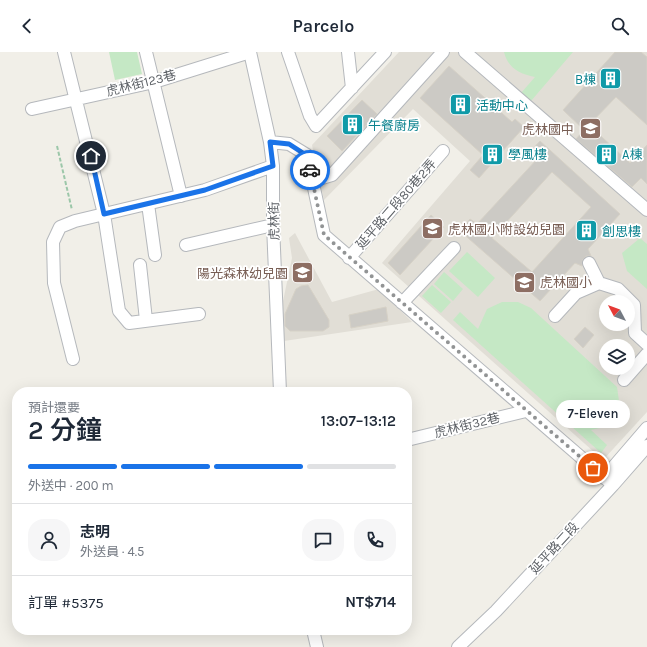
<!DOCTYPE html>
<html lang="zh-TW">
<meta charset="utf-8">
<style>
body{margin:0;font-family:Karla,"Noto Sans TC",sans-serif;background:#f6f6f7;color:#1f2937;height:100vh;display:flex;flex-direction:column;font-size:15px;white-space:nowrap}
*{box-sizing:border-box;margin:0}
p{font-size:13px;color:#747a83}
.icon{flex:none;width:22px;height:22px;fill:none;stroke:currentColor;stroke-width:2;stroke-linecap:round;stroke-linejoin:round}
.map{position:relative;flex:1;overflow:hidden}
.sheet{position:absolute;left:12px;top:335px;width:400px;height:248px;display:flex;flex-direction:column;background:#fff;border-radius:16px;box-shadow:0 4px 16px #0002}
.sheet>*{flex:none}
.needle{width:26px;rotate:311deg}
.buttons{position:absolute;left:599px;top:243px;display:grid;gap:8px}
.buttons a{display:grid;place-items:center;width:36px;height:36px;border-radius:50%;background:#fff;box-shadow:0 4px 16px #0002;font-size:20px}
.pin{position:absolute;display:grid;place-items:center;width:34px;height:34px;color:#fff;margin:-17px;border:2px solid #fff;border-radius:50%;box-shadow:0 1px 4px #0007}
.courier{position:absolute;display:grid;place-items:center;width:40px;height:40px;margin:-20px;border:3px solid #1a73e8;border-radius:50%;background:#fff;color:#222;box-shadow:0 1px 5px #0007}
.bubble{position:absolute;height:28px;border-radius:14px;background:#fff;box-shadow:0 4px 16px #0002;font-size:13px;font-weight:600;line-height:28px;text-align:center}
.headline em{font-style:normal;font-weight:600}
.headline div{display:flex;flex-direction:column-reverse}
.headline{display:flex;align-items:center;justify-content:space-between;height:68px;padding:0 16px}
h1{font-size:26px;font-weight:600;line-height:30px}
.bar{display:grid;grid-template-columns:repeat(4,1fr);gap:6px 4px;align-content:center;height:48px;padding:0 16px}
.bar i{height:5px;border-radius:3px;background:#e0e1e3}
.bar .active{background:#1a73e8}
.bar p{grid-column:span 4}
.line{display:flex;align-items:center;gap:10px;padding:0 16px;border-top:1px solid #e0e1e3}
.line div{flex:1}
.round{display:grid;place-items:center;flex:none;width:42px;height:42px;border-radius:16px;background:#f6f6f7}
header{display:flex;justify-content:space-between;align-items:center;height:52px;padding:0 16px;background:#fff;font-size:18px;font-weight:600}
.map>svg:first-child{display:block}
.education{fill:#e1ded6;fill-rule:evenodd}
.green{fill:#c5e8c5}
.building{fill:#cccac5;stroke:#d6d1c6;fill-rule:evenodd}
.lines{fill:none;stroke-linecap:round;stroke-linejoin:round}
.minor-casing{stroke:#b5b8bc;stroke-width:14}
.path{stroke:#9cc7a9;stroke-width:2;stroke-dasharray:4 2;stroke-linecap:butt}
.minor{stroke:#fff;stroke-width:12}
.done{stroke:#929495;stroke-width:4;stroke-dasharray:0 7.2}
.route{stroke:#1a73e8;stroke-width:5}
.labels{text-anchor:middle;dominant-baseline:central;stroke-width:3.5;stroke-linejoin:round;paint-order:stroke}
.culture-label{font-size:13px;fill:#0d838f;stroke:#fff;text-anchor:start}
.street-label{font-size:13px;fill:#5f6368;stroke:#fff}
.education-label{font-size:13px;fill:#785e54;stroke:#fff;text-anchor:end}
</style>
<header><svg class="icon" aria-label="back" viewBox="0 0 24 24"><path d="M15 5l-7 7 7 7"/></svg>Parcelo<svg class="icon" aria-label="search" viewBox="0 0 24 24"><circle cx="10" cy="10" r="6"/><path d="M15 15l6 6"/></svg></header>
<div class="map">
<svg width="647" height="595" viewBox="0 0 647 595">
<rect width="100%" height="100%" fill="#f1efe8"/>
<path class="education" d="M 399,0 L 647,0 L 647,360 L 603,408 L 382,211 L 470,109 L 413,57 L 324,148 L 312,93 ZM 606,250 L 628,250 L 628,272 L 606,272 ZM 606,294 L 628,294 L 628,316 L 606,316 Z
M 295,181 L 332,250 L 379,237 L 412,270 L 284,289 L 282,254 L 292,206 L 289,186 Z"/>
<path class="green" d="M 109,0 L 137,0 L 142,22 L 115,28 Z
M 504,0 L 573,0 L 531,49 L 521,41 L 535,25 C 519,22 508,16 504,0 Z
M 640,186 L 647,192 L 647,237 L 627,219 L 622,201 Z
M 467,200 L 495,226 L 478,245 L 449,219 Z
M 444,220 L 463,237 L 453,249 L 434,232 Z
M 432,233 L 451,250 L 441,261 L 422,244 Z
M 502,250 L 518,250 L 531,256 L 617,335 L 619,349 L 613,365 L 604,375 L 591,378 L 607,393 L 601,401 L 453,268 L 460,260 L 478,277 L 487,257 Z"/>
<path class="building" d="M 615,0 L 641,0 L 647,5 L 647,73 L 616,45 L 589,73 L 630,111 L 647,93 L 647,132 L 641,126 L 632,135 L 576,87 L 584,78 L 563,58 Z
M 449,14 L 512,70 L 515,67 L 524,75 L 479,126 L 470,118 L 483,103 L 420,46 Z
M 362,48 L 377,62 L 342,99 L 327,84 Z
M 540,89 L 620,162 L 588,197 L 591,204 L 586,204 L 583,207 L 582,214 L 575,211 L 540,249 L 460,179 L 470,167 L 477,172 L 538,106 L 530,100 ZM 552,120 L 591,155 L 532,220 L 492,186 Z
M 431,163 L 444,175 L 400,223 L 388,211 Z
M 308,233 L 329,268 L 329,275 L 323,279 L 290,279 L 285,274 L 285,262 L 296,237 L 301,234 Z
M 386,255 L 388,269 L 351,276 L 349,263 Z
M 585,275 L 594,283 L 583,296 L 574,287 Z"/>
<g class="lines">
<defs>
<path id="minor" d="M 64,0 L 104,162 L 119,259 L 129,271 L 199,262
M 146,0 L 181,144
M 250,0 L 270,90 L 273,114 L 273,173 L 280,340
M 288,0 L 310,64 L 316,74 L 385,0
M 348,0 L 352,36
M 465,0 L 647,158
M 32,57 L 154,30 L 250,0
M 270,90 L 289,92 L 307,103 L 324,183 L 613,433
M 312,129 L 332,123 L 443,0
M 148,152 L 155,203
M 186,193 L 273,173
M 349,206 L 443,99
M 589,211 L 599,231 L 618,237 L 634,253 L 635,281 L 647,292
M 140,213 L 146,268
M 402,251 L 454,196
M 555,264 L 576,241 L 599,231
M 73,307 L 54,231 L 53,190 L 60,175 L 75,169 L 205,138 L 273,114
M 624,328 L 647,302
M 407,388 L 526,359
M 604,426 L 647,376
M 313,578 L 317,595
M 458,595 L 496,559 L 613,433 L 647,394"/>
</defs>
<use href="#minor" class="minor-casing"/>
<path class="path" d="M 57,94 L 72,158"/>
<use href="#minor" class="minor"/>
</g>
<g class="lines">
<path class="done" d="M 310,118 L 324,183 L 593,416"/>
<path class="route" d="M 91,104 L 104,162 L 205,138 L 273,114 L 270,90 L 289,92 L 306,103 L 310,118"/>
</g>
<defs>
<symbol id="building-square" viewBox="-11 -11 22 22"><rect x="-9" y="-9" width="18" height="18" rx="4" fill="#0f9aa8" stroke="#fff"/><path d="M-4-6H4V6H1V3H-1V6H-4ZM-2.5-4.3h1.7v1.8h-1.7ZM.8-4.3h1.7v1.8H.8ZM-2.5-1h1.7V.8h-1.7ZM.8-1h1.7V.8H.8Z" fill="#fff"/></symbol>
<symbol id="school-square" viewBox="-11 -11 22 22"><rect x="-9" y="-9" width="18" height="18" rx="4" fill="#8d6e63" stroke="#fff"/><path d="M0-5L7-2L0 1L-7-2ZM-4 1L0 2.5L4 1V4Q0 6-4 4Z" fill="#fff"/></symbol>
</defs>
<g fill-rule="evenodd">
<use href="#building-square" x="598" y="14" width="25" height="25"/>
<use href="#building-square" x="448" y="40" width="25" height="25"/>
<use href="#building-square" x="340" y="60" width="25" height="25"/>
<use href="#school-square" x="578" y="64" width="25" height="25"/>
<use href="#building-square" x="480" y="90" width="25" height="25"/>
<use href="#building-square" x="594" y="90" width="25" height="25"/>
<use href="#school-square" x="420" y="164" width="25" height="25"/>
<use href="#building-square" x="574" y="166" width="25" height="25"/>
<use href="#school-square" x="290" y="208" width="25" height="25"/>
<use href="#school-square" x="512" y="218" width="25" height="25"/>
</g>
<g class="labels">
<g class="culture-label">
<text x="596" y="27" text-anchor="end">B棟</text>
<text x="476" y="53">活動中心</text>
<text x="368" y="73">午餐廚房</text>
<text x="508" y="102">學風樓</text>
<text x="622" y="102">A棟</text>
<text x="602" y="179">創思樓</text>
</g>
<g class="street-label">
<text transform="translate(141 31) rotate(-14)">虎林街123巷</text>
<text transform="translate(396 152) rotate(-49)">延平路二段80巷2弄</text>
<text transform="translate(274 169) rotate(-91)">虎林街</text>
<text transform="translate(467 373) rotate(-14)">虎林街32巷</text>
<text transform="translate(554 496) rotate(-47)">延平路二段</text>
</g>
<g class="education-label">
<text x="574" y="77">虎林國中</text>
<text x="448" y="177" text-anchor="start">虎林國小附設幼兒園</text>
<text x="288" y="221">陽光森林幼兒園</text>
<text x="540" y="230" text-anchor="start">虎林國小</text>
</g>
</g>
</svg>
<div class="buttons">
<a><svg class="needle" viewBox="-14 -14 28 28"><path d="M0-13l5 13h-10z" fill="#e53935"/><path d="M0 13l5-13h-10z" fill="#747a83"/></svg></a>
<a><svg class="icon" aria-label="layers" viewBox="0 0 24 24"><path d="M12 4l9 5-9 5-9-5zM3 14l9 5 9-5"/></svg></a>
</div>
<div class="pin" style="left:593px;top:416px;background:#ea580c"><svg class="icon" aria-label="bag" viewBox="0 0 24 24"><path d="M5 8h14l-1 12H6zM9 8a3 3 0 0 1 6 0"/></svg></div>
<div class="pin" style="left:91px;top:104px;background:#1f2937"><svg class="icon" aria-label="home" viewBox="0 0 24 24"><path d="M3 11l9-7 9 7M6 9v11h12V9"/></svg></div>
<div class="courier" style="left:310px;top:118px"><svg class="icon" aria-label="car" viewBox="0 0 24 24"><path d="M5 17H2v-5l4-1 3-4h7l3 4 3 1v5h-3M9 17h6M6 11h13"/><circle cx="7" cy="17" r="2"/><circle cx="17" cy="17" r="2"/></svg></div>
<div class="bubble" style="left:556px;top:348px;width:74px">7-Eleven</div>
<section class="sheet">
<div class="headline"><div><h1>2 分鐘</h1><p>預計還要</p></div><em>13:07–13:12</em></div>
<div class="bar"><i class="active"></i><i class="active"></i><i class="active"></i><i></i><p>外送中 · 200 m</p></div>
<div class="line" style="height:72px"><a class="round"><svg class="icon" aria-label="person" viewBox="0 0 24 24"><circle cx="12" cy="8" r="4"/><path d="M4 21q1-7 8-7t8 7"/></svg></a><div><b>志明</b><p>外送員 · 4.5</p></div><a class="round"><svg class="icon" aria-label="chat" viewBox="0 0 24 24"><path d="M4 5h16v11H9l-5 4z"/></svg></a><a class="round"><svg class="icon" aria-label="phone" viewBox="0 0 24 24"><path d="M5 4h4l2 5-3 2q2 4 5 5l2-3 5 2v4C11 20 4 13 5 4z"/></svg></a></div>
<div class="line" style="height:52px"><div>訂單 #5375</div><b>NT$714</b></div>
</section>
</div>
